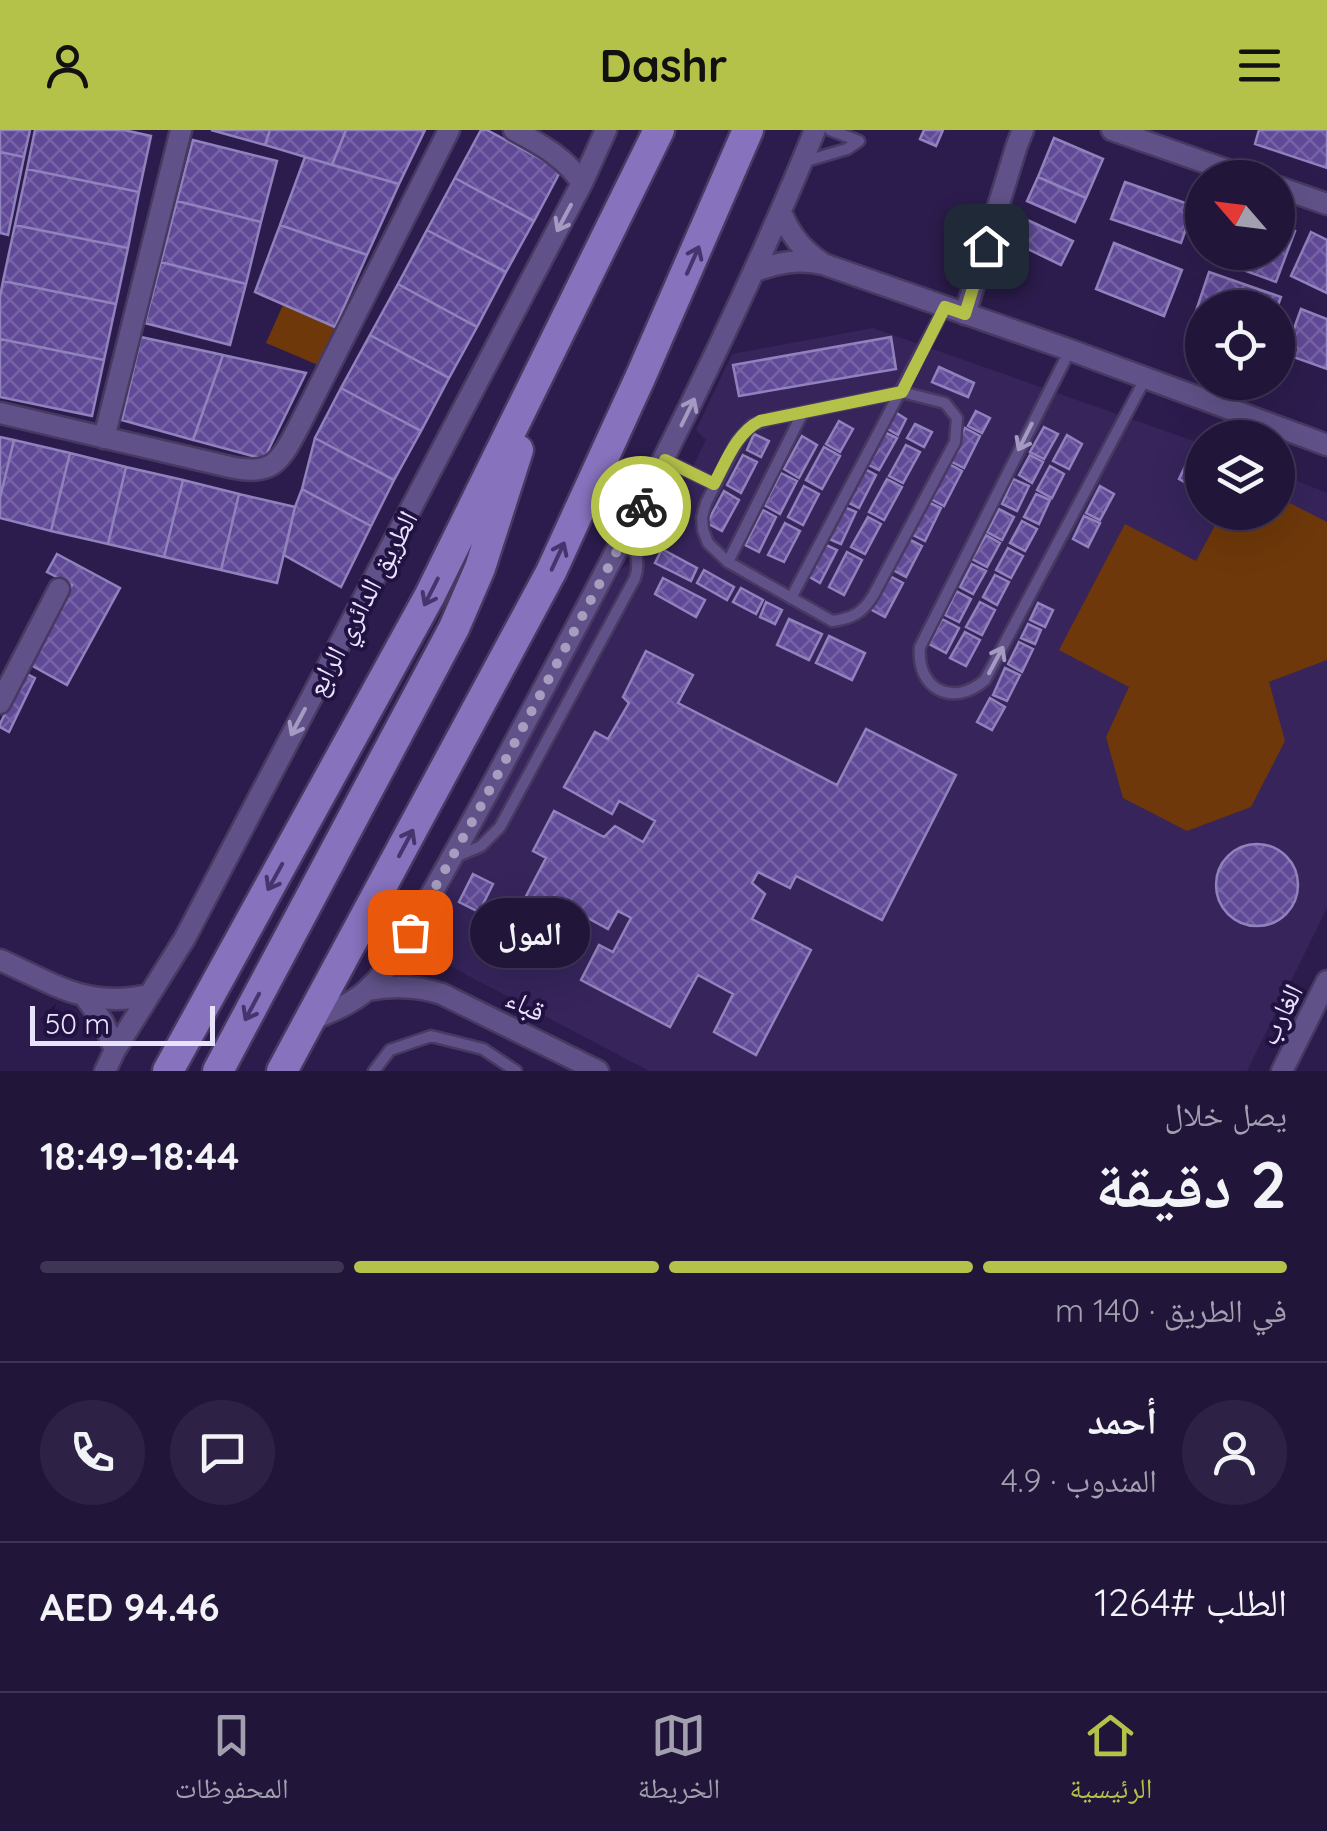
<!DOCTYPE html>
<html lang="ar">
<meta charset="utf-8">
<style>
body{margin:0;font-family:Quicksand,"Noto Naskh Arabic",sans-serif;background:#2d2245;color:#f1f3f6;direction:rtl;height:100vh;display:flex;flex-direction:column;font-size:38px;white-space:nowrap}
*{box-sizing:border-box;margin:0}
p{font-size:32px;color:#a29faf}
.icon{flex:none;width:55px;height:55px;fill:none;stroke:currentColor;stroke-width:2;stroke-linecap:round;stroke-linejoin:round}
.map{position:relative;height:941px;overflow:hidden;direction:ltr}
.details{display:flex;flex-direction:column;background:#21153a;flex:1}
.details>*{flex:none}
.needle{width:65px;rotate:298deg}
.controls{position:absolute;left:1185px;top:30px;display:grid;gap:20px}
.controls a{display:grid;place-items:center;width:110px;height:110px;border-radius:50%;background:#21153a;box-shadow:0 10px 40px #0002,0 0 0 2px #3e3454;font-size:50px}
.scale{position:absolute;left:30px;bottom:25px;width:185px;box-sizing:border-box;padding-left:10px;border:5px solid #e8e3fd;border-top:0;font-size:28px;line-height:35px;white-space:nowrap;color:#e8e3fd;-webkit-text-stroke:8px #221242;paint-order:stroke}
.pin{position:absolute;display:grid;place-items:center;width:85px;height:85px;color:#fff;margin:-42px;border-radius:20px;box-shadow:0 5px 15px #0006}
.courier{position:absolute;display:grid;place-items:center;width:100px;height:100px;margin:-50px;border:8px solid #b5c249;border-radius:50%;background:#fff;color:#222;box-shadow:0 2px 12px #0007}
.bubble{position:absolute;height:70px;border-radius:35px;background:#21153a;box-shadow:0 10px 40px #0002,0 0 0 2px #3e3454;font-size:32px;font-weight:700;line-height:70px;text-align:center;direction:rtl}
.headline em{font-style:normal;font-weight:700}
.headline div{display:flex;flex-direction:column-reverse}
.headline{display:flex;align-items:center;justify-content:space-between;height:170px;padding:0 40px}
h1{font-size:65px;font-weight:700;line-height:75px}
.bar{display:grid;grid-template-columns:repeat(4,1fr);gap:15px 10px;align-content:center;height:120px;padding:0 40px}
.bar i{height:12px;border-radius:8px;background:#3e3454}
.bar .on{background:#b5c249}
.bar p{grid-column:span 4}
.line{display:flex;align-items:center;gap:25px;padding:0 40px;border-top:2px solid #3e3454}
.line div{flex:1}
.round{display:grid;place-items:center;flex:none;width:105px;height:105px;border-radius:52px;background:#2d2245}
header{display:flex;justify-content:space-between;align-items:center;height:130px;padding:0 40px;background:#b5c249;color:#111;font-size:45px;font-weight:700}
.dock{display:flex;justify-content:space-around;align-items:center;height:140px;border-top:2px solid #3e3454;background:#21153a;font-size:28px;color:#a29faf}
.dock a{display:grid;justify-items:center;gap:5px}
.dock .on{color:#b5c249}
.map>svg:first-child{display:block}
.built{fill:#36245b}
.green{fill:#6e380a}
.building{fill:url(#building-cross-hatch);stroke:#9082bc;stroke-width:2.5}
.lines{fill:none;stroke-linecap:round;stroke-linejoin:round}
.service-casing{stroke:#483962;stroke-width:15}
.minor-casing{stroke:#483962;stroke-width:25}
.primary-casing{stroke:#483962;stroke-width:35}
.service{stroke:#605288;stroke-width:10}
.minor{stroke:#605288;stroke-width:20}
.primary{stroke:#8672bd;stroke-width:30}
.oneway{stroke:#a49ac2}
.oneway2{stroke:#45346d}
.done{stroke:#a69dbf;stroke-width:10;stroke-dasharray:0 18}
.route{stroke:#b5c249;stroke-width:12}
.labels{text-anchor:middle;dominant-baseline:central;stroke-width:8;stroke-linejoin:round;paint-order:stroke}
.street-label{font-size:28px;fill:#e8e3fd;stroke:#221242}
</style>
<header><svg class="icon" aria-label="menu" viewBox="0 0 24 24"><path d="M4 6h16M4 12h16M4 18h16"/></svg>Dashr<svg class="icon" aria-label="person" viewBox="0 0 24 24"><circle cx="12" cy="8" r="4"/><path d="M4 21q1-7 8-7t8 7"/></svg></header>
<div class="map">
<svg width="1327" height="941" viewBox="0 0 1327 941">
<defs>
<pattern id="building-cross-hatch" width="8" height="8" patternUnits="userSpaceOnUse" patternTransform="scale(2.5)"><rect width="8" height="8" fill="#604996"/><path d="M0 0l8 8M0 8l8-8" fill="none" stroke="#7763a6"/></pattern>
</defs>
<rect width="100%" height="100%" fill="#2c1c4d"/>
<path class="built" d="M 873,198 L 1202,314 L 1202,382 L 1278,382 L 1278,343 L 1327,363 L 1327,778 L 1247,941 L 649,941 L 448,835 L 435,785 L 622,438 L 650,424 L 706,310 L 696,300 L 732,224 Z"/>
<path class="green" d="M 283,175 L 335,197 L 318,235 L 266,213 Z
M 1278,368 L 1280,368 L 1327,392 L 1327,530 L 1269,552 L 1285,611 L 1251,677 L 1187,701 L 1123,668 L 1106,607 L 1129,557 L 1059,520 L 1125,394 L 1196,431 L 1220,386 L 1231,383 L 1278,382 Z"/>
<path class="building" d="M 0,0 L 30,0 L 24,27 L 0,22 Z
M 35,0 L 124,0 L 151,6 L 139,62 L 27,39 Z
M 211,0 L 270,0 L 265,15 Z
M 270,0 L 346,0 L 332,35 L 265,15 Z
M 346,0 L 425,0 L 399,54 L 332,35 Z
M 481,0 L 487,0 L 561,40 L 534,91 L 455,48 Z
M 924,0 L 943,0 L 936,16 L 920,9 Z
M 1259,0 L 1327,0 L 1327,38 L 1255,14 Z
M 1054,8 L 1103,29 L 1086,68 L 1038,47 Z
M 193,10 L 277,31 L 261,92 L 177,71 Z
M 0,22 L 24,27 L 8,105 L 0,103 Z
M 305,27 L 399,54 L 367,125 L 280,95 Z
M 27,39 L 139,62 L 128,118 L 15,95 Z
M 1038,47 L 1086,68 L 1075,92 L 1027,71 Z
M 455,48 L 534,91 L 506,142 L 427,100 Z
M 1125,52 L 1194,76 L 1181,113 L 1111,89 Z
M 177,71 L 261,92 L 246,154 L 161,132 Z
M 1021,87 L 1073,111 L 1061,135 L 1009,110 Z
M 15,95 L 128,118 L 116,174 L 3,151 Z
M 280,95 L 367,125 L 335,197 L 255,162 Z
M 1278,95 L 1295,101 L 1276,152 L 1202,125 L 1203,122 L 1278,122 Z
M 427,100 L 506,142 L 477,197 L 398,154 Z
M 1311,102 L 1327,110 L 1327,163 L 1291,146 Z
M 1114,113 L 1182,140 L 1164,186 L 1096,159 Z
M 161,132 L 246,154 L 230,215 L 145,193 Z
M 1209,142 L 1281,167 L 1277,178 L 1202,178 L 1202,200 L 1191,196 Z
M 3,151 L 116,174 L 104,230 L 0,209 L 0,167 Z
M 398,154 L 477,197 L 449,248 L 370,205 Z
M 1301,179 L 1327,189 L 1327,239 L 1285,224 Z
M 370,205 L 449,248 L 421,301 L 341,258 Z
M 141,207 L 223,225 L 193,310 L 122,290 Z
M 891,207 L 896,239 L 739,266 L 733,235 Z
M 0,209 L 104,230 L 92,286 L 0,267 Z
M 223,225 L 306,243 L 264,329 L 193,310 Z
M 939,237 L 974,253 L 968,267 L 932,252 Z
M 341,258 L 421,301 L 394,350 L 315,308 Z
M 976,281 L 990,288 L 982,303 L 968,296 Z
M 895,282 L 906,289 L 898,305 L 886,298 Z
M 839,291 L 853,299 L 840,322 L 826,314 Z
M 915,294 L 932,302 L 924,317 L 907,308 Z
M 1044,297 L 1058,304 L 1044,329 L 1030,322 Z
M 965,298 L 980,306 L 964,338 L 948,330 Z
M 882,301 L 897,308 L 879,340 L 865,333 Z
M 754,304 L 769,311 L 761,327 L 747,320 Z
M 1067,305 L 1082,314 L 1069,339 L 1053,331 Z
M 802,306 L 817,315 L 799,348 L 784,339 Z
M 0,307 L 14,310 L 0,368 Z
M 315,308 L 394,350 L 371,396 L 302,359 Z
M 14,310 L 70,323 L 51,401 L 0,388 L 0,368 Z
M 906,315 L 920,322 L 903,353 L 889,346 Z
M 824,317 L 840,326 L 822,359 L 806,350 Z
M 1194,318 L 1202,322 L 1202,352 L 1192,347 L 1188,354 L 1179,349 Z
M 70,323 L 126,337 L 108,414 L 51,401 Z
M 743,325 L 757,332 L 741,363 L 727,355 Z
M 1030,325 L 1043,332 L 1032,353 L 1019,345 Z
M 947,333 L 962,341 L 944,376 L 929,368 Z
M 1050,336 L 1064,344 L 1052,368 L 1037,360 Z
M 126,337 L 183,350 L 164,427 L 108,414 Z
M 863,338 L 876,345 L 859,378 L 845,371 Z
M 781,343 L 797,351 L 780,384 L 764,375 Z
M 887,349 L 902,357 L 884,390 L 869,382 Z
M 1013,349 L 1029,356 L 1017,381 L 1002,374 Z
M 183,350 L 239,364 L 221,440 L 164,427 Z
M 804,356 L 819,364 L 803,395 L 788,387 Z
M 1100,356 L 1114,364 L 1100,390 L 1086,383 Z
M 302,359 L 371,396 L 341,457 L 284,425 L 295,377 Z
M 724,361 L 739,370 L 722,401 L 707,393 Z
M 239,364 L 295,377 L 277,453 L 221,440 Z
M 1036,364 L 1050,370 L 1039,394 L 1024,387 Z
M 928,372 L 941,378 L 925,411 L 911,404 Z
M 842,376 L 856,382 L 841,414 L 827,408 Z
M 999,379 L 1014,387 L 1002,410 L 987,402 Z
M 763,380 L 776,387 L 759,422 L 745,415 Z
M 1084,386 L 1100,393 L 1088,417 L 1073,409 Z
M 868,387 L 881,394 L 865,424 L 851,417 Z
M 1022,391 L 1037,399 L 1025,421 L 1010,413 Z
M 785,393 L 800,401 L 784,432 L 768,425 Z
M 986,405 L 1000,413 L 987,437 L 972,429 Z
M 909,409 L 922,416 L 906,447 L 893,440 Z
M 824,414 L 837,420 L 820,453 L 808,446 Z
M 1008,418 L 1023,426 L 1011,448 L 996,440 Z
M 662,419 L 697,438 L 691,451 L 655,433 Z
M 847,422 L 862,430 L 844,465 L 829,457 Z
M 57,424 L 120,458 L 67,555 L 29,534 L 72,455 L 47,442 Z
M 972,434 L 986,441 L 973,464 L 960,457 Z
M 704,440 L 734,457 L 727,470 L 697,453 Z
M 888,445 L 903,453 L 885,487 L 870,479 Z
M 995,445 L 1009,452 L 997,475 L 983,467 Z
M 663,448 L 705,470 L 696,487 L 655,464 Z
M 741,458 L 763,470 L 756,484 L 733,472 Z
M 956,461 L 971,469 L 959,492 L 945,485 Z
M 766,472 L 782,480 L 775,494 L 760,487 Z
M 980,472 L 995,480 L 982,505 L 966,497 Z
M 1038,473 L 1053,480 L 1045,497 L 1030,490 Z
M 789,489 L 822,504 L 809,530 L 777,515 Z
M 942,489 L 959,498 L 946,523 L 929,514 Z
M 1028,494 L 1041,500 L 1035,514 L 1021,508 Z
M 965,502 L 980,510 L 966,536 L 950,528 Z
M 829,506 L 865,523 L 852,550 L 816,533 Z
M 1019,512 L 1033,519 L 1022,542 L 1008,534 Z
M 646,521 L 693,545 L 678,573 L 837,655 L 866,599 L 956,645 L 882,790 L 796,746 L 790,758 L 758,742 L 752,753 L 765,764 L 752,789 L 811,820 L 756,925 L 714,902 L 733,864 L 698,845 L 670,897 L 581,850 L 599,815 L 613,822 L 631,788 L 618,781 L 608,799 L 573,780 L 556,813 L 513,791 L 546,728 L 533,721 L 554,681 L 604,707 L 615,696 L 643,712 L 655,691 L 619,671 L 612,684 L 564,657 L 595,602 L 608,609 L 629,573 L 623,567 Z
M 1005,538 L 1020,545 L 1007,571 L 993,565 Z
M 25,543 L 35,548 L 9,602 L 0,597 L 0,594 Z
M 990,568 L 1005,577 L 992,600 L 977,592 Z
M1216 755a41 41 0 1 1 82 0a41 41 0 1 1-82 0Z
M 473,744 L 493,754 L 479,782 L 459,772 Z"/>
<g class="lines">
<defs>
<path id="service" d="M 830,0 L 859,11
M 803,32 L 847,19 L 859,11
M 1070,220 L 920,517 C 916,559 953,578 985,550 L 1145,249
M 902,262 L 945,273 L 957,288 L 955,312 L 874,464 C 864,482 852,489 832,491 L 728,432 L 708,413 L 703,400 L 702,387 L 706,373 L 738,310 L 752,295 L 770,289 Z
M 665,330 L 714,354
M 728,432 L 803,282
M 791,468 L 945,177
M 453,728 L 481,716 L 500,697 L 635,448 C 641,431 634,419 628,403
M 374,941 L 390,920 L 431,906 L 483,919 L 516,941"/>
<path id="minor" d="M 514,0 C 541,15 565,27 582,53
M 1112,0 L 1250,48
M 1278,57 L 1327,74
M 781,82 C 790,104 801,119 822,133
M 755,141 C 779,132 798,129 823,134 L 1070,220 L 1327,315
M 965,184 L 1017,15 L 1023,0
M 0,283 L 230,337 C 273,346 280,332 299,296 L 449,0
M 104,308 L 181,0
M 0,573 L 59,459
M 0,830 C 54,854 88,879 149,865
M 368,860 C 394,855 417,856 442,864 L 598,941
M 85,867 L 103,892 L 115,920
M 310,891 C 329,882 353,874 369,858 C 394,835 411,800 428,770 C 455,722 482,674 508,625 C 618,420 727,215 815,0
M 105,941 L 115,920 L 185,808 L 582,53 L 606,0
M 1282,941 L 1327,851"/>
<path id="primary" d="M 168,941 L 430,465 L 659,0
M 218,941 L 454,498 L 480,438 L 518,320
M 282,941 L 551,442 L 640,248 L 748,0"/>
</defs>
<use href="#service" class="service-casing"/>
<use href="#minor" class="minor-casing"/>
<use href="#primary" class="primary-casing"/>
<use href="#service" class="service"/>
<use href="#minor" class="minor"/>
<use href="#primary" class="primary"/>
</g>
<defs><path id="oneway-shaft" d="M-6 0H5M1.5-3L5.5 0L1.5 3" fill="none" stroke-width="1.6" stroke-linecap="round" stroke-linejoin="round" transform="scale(2.5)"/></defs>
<g class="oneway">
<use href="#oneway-shaft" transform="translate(564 88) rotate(118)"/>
<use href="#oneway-shaft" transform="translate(688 282) rotate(-64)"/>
<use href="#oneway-shaft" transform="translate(1025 307) rotate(117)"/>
<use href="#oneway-shaft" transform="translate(996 530) rotate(-62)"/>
<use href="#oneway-shaft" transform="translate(298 592) rotate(118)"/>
</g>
<g class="oneway2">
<use href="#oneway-shaft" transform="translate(693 130) rotate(-66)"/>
<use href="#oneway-shaft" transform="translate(558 426) rotate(-65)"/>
<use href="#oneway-shaft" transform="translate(431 462) rotate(117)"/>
<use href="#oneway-shaft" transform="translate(406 713) rotate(-62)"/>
<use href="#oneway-shaft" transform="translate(275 747) rotate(119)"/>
<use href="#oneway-shaft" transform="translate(252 877) rotate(118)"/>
</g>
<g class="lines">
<path class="done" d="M 410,802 L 482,674 L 641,376"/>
<path class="route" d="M 641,376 L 665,330 L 714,354 C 726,332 736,303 760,291 L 902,262 L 945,177 L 965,184 L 986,116"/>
</g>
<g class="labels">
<g class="street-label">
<text transform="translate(361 473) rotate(-62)">الطريق الدائري الرابع</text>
<text transform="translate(526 874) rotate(27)">قباء</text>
<text transform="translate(1280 884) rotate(-63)">الغارب</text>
</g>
</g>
</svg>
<div class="controls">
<a><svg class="needle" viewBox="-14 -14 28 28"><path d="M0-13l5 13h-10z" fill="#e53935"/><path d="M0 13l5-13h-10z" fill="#a29faf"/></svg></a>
<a><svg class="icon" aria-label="locate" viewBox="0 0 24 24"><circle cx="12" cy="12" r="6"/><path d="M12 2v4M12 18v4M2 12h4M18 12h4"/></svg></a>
<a><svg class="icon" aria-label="layers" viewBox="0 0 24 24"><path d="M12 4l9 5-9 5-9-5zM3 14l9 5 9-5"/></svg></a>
</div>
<div class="scale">50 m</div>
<div class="pin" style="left:410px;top:802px;background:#ea580c"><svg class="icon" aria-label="bag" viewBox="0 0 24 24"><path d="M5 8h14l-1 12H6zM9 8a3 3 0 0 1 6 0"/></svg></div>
<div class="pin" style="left:986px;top:116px;background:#1f2937"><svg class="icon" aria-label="home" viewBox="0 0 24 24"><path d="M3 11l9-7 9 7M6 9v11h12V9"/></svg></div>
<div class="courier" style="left:641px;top:376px"><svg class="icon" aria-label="bike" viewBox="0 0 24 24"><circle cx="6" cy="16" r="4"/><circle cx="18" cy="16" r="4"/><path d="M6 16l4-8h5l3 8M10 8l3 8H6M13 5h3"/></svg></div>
<div class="bubble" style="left:470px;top:768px;width:120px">المول</div>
</div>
<section class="details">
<div class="headline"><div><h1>2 دقيقة</h1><p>يصل خلال</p></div><em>18:44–18:49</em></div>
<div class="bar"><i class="on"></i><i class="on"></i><i class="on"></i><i></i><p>في الطريق · 140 m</p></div>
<div class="line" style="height:180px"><a class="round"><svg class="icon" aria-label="person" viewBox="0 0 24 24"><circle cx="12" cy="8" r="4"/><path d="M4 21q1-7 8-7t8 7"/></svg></a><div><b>أحمد</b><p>المندوب · 4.9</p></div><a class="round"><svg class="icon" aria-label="chat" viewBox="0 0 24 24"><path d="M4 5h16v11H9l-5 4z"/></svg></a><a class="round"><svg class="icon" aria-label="phone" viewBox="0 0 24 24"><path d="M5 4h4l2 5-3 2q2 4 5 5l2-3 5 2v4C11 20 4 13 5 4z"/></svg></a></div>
<div class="line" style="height:130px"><div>الطلب #1264</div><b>AED 94.46</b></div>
</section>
<nav class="dock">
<a class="on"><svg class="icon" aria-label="home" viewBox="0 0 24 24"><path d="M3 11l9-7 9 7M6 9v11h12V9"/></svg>الرئيسية</a>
<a><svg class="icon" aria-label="map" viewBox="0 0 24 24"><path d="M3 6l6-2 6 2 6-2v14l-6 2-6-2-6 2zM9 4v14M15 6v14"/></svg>الخريطة</a>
<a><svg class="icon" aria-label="saved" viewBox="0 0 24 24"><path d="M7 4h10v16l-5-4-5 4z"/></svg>المحفوظات</a>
</nav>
